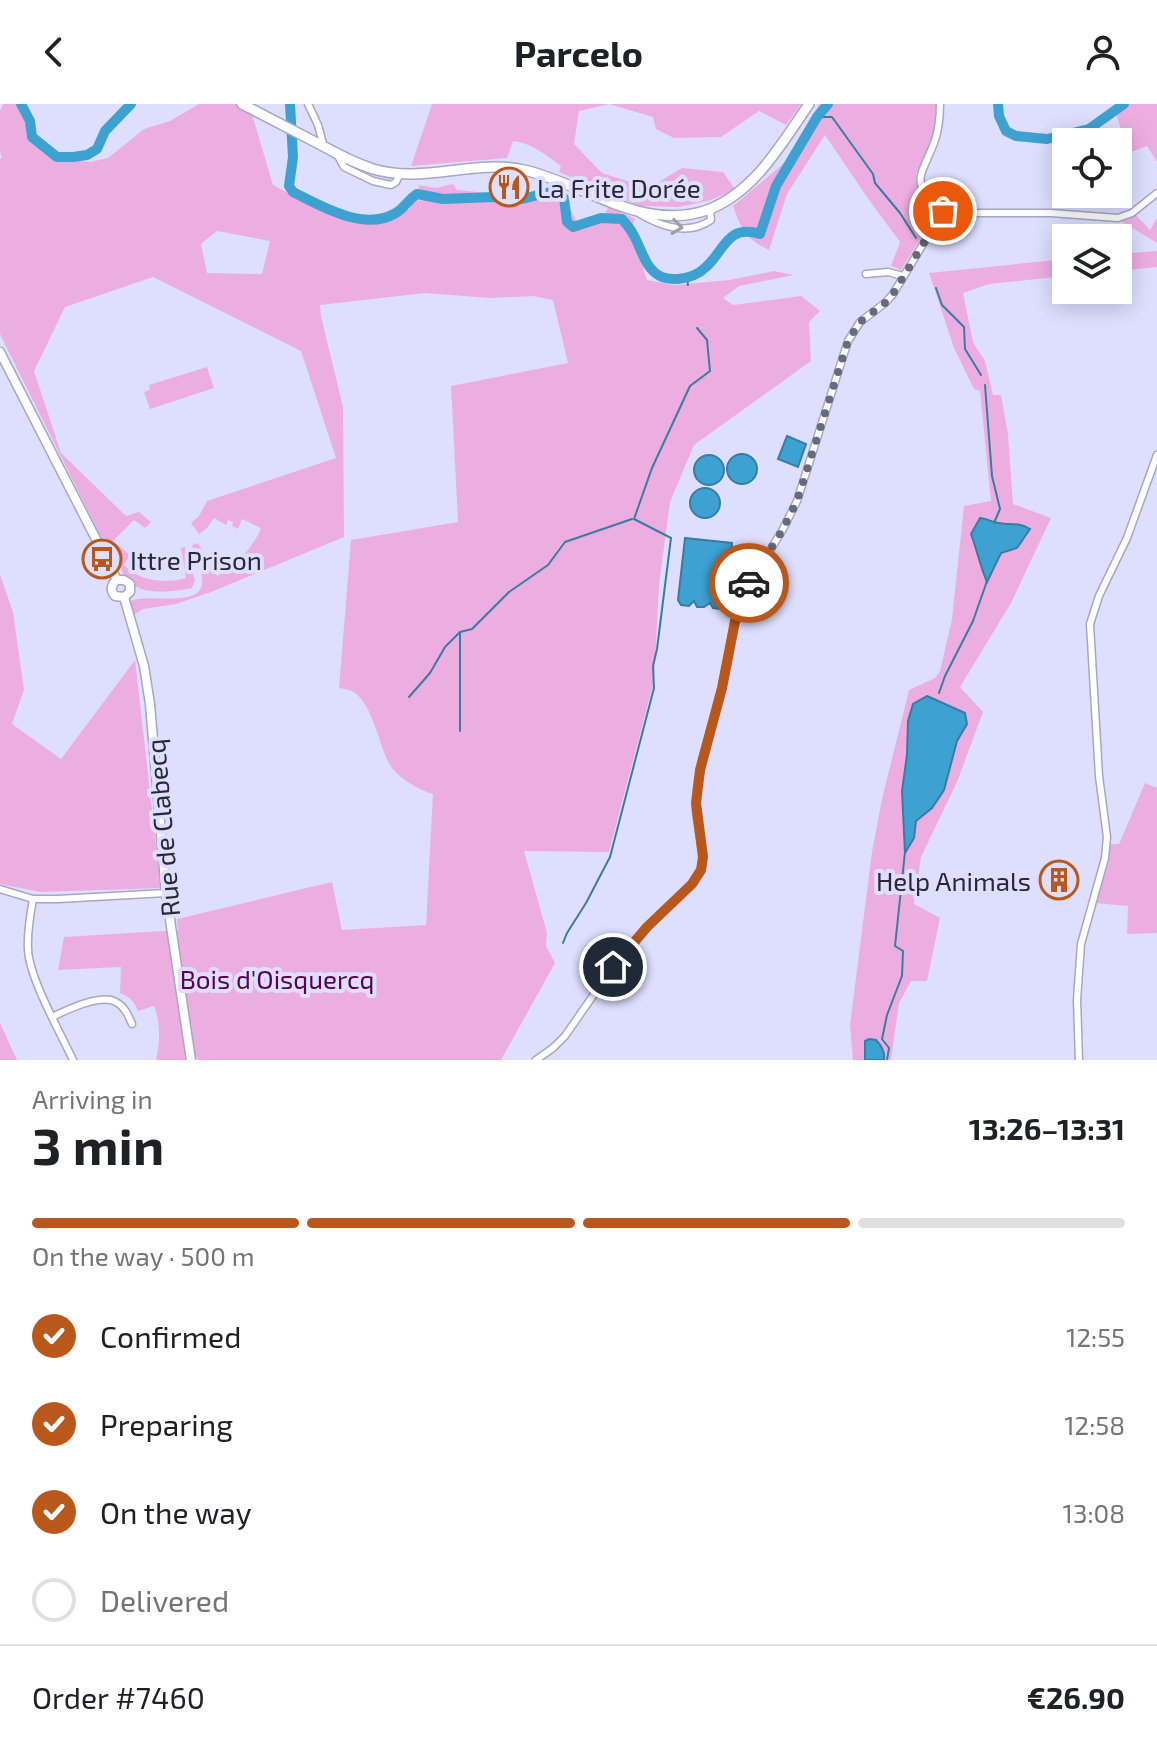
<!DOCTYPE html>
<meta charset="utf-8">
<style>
body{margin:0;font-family:"Exo 2",sans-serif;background:#f6f6f6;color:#202124;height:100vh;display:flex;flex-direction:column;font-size:30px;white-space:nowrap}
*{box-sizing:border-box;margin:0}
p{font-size:26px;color:#757577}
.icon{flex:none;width:44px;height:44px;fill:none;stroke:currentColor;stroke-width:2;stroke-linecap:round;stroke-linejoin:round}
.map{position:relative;height:956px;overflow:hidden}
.details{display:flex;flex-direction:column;background:#fff;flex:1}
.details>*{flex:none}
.controls{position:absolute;left:1052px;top:24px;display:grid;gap:16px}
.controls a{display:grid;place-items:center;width:80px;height:80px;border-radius:0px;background:#fff;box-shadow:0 4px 20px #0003;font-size:40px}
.pin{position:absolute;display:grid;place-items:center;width:68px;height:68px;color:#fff;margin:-34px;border:4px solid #fff;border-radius:50%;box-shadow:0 2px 8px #0007}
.courier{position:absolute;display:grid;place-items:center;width:80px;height:80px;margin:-40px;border:6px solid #ba581c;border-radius:50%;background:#fff;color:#222;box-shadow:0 2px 10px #0007}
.head em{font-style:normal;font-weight:700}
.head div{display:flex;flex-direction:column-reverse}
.head{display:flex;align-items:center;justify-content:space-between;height:136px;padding:0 32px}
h1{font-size:52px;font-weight:700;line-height:60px}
.bar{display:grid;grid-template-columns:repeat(4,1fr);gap:12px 8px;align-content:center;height:96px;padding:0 32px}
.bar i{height:10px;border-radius:6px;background:#e0e0e0}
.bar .active{background:#ba581c}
.bar p{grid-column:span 4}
.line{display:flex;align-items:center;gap:20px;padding:0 32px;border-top:2px solid #e0e0e0}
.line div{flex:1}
ol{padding:0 32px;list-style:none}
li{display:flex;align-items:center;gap:24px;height:88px}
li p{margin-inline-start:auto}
li .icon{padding:8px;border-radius:50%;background:#ba581c;color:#fff;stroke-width:4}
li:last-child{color:#757577}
li i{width:44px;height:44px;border:4px solid #e0e0e0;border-radius:50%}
header{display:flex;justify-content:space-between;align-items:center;height:104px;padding:0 32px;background:#fff;font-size:36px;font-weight:700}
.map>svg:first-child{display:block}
.green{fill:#ecaee1;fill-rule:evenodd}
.water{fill:#3da1d2;stroke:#377da3;stroke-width:2}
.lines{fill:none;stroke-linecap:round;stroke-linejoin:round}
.stream{stroke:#377da3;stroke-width:2}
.river{stroke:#3da1d2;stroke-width:10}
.minor-casing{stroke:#a6a7c4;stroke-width:9}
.tertiary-casing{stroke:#a6a7c4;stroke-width:11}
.secondary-casing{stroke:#a6a7c4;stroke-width:12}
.minor{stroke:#fff;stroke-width:6}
.tertiary{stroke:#fff;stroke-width:8}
.secondary{stroke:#fff;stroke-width:9}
.oneway{stroke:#9f9fa4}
.done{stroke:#68697b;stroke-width:8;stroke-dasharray:0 14.4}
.route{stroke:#ba581c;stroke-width:10}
.labels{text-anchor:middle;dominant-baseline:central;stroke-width:8;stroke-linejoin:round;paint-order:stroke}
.poi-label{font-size:26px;fill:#292935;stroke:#dedffe;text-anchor:start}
.street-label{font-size:26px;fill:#292935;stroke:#dedffe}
.park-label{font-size:26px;fill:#5b0053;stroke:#dedffe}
</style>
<header><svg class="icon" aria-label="back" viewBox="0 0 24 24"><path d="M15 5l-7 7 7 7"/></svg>Parcelo<svg class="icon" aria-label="person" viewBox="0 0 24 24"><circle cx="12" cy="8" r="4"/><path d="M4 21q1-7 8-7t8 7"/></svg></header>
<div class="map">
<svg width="1157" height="956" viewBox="0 0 1157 956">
<rect width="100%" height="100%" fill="#dedffe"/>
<path class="green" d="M 3,0 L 24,0 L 20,9 L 26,14 L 28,30 L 35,40 L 51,54 L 90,58 L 108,54 L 144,25 L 170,17 L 199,0 L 249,0 L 273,81 L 322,107 L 386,117 L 410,105 L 415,89 L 417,97 L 424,96 L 418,81 L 436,84 L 453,80 L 457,86 L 517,92 L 531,91 L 547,85 L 564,94 L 577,118 L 604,111 L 609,102 L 635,115 L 632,122 L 637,130 L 635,138 L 647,176 L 675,181 L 729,176 L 774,167 L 794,171 L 739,182 L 723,194 L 733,201 L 801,192 L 820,207 L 809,218 L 811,257 L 694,341 L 670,398 L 659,481 L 654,577 L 609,748 L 524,747 L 547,829 L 546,842 L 555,859 L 501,956 L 198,956 L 197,953 L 194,956 L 156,956 C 160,939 161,919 154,902 L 138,907 C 134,897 130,893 120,889 L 121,863 L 58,866 L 64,833 L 178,826 L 177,815 L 332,778 L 342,826 L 426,821 L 433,690 C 419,686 398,674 390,661 C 378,641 374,600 352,587 C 348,585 344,585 339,584 L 351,436 L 458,418 L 451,282 L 568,259 L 553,196 L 533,192 L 490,194 L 425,189 L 320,201 L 321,212 L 343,303 L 344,433 L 211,488 L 176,500 L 143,505 L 134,511 L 131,497 C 151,488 207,507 202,473 C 201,462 195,451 192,441 L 198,439 L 217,472 C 237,460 252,446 261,424 L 242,415 L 238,425 L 232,422 L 233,418 L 228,416 L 226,421 L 214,414 L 207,424 L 199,430 L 191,419 L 199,412 L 207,397 L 336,354 L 301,247 L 153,173 L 65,203 L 34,267 L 61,349 L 126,412 L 139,408 L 151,418 L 145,424 L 134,416 L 113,437 L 130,451 L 124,461 C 138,477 166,480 186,474 L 181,444 L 185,443 L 195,477 L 192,484 C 180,487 151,490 139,484 C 133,482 130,475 124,472 L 108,436 L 101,433 L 0,230 L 0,55 L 2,54 L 0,48 L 0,7 ZM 217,127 L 270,137 L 262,170 L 207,169 L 201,140 Z
M 432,0 L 801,0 L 786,21 L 759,7 L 721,33 L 674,34 L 656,25 L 653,13 L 609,0 L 579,7 L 574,40 L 602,69 L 649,84 L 682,64 L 723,68 L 735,85 L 711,96 L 679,103 L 640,102 L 559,68 L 561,62 C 546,51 532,39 513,37 L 507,54 L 411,62 Z
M 819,0 L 936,0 L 934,31 L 916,70 L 920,88 L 933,102 L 934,112 L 901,166 L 891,162 L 900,138 L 869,96 L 825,31 L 787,90 L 769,146 C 746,135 741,125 733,102 L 789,55 Z
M 1128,0 L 1157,0 L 1157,58 L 1147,42 L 1128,49 L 1116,9 Z
M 1135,110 L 1150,126 L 1157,114 L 1157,139 L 1119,116 Z
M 1157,147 L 1157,163 L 1118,167 L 1118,150 Z
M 1066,155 L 1066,172 L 989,180 L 963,189 L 973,238 L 985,257 L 993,291 L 1001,291 L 1008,330 L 1013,400 L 1051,414 L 1011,499 L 960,583 L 983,608 L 957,678 L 921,753 L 914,800 L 940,814 L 927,877 L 911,877 L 899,899 L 891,956 L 853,956 L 850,921 L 872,748 L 882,695 L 909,586 L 935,574 L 940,567 L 952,515 L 964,402 L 991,397 L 980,287 L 974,285 L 954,244 L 929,169 Z
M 207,263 L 214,284 L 150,305 L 144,288 L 150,286 L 149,281 Z
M 0,471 L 13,508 L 24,586 L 12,620 L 61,655 L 135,556 L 161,784 L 41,788 L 0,780 Z
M 1145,679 L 1157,684 L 1157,829 L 1127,830 L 1128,802 L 1095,799 C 1101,781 1111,760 1110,740 L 1119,740 Z
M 0,919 L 17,956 L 0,956 Z"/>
<path class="water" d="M 787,332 L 806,340 L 798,363 L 778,355 Z
M727 365a15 15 0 1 1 30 0a15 15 0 1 1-30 0Z
M694 366a15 15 0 1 1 30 0a15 15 0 1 1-30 0Z
M690 399a15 15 0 1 1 30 0a15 15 0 1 1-30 0Z
M 980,414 C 985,414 990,417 994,418 C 1007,422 1018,417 1030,425 L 1017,444 L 1001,449 L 987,478 C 980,462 977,446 971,430 Z
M 685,434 L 732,439 L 726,501 L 721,505 L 713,504 L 710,499 L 704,503 L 697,503 L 694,497 L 689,502 L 681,501 L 678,496 Z
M 927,592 L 965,609 L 967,620 L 957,637 L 944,686 L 932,704 L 916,717 L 914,734 L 905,749 L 902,687 L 907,651 L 908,617 L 913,600 Z
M 869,935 L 876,936 C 882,942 885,948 884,956 L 865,956 L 865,937 Z"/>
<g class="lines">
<path class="stream" d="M 817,13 L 832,13 L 873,70 L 875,79 L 900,109 L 916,134
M 687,174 L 688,181
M 936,184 L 942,201 L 964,223 L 965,245 L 981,271
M 985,281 L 992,372 L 1000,405 L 994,419
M 939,589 L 945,572 L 973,517 L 987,477
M 409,593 L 430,569 L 445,543 L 460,528
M 460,627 L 460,528 L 472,525 L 509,488 L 548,461 L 565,438 L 632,415
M 563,839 L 567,829 L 586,799 L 610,753 L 654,584 L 653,562 L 657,545 L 671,434 L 634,415 L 652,364 L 690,282 L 710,267 L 707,236 L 697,224
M 887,956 L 889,944 L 882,935 L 887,911 L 902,872 L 903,847 L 895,842 L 905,748"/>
<path class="river" d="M 21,0 L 30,17 L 32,33 L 57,53 L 73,53 L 87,51 L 97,45 L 105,27 L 131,0
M 290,0 L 293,53 L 289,82 L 293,88 C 321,102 363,127 394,110 C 406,104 406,97 417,90 L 443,95 L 494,93 L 522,95 L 554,87 L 564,94 L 567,118 L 573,123 L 601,114 L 622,115 C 626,120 630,124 633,130 C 641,143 645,165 660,172 C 665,175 672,175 678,175 C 688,174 699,170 706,163 C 725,146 727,120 760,130 L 776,82 L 817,13 L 828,0
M 998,0 L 999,12 L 1006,27 L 1016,32 L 1047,35 L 1089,25 L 1124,0"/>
<defs>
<path id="minor" d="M 308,0 L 318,21 L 324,43
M 940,0 C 940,14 939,26 934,39 C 920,75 909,77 943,107
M 337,50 L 344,63 L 373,77 L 391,81 L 396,78 L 400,70
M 943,107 L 960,109 L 1051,109 L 1118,114 L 1132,109 L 1157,89
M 640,110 C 662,123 688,132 711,116 L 710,105
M 866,170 L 888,168 L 903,172
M 0,785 L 33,795 L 58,795 L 166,789
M 33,795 C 30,812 27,828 28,845 C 29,874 60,928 73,956
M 52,913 C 67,906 101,889 116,898 C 125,903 128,911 132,920
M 536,956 L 553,944 L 565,932 L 613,863 L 647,823 L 692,780 L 701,766 L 703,753 L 696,708 L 697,687 L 703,653 L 722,584 L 737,507 L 746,485 L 782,427 L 797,397 L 848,237 L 860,218 L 885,199 L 893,190 L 943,107
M 1079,956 L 1077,896 L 1081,840 L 1105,754 L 1107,733 L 1099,672 L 1090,520 L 1099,492 L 1127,434 L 1157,351"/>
<path id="tertiary" d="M 0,248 L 117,476
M 117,476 L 124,476 L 130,480 L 130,488 L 124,493
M 117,476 C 111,480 110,486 115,492 L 124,493
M 124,493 L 144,562 L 150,600 L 166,789 L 191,956"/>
<path id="secondary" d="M 242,0 C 269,14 296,28 323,42 C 339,51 355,59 373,65 C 423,80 474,55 524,66 C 586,80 644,130 710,105 C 756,86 782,39 809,0"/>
</defs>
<use href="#minor" class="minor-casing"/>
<use href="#tertiary" class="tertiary-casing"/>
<use href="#secondary" class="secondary-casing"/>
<use href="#minor" class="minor"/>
<use href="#tertiary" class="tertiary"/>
<use href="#secondary" class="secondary"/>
</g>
<defs><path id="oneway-chevron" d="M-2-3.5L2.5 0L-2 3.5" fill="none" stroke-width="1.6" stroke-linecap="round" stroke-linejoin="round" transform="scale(2)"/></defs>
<use class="oneway" href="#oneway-chevron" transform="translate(677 123) rotate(7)"/>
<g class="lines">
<path class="done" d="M 749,479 L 782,427 L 797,397 L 848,237 L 860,218 L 885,199 L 893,190 L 943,107"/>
<path class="route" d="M 613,863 L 647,823 L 692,780 L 701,766 L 703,753 L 696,699 L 700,666 L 722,584 L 737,507 L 749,479"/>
</g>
<defs>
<symbol id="restaurant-ring" viewBox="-11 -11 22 22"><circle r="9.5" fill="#dedffe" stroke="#ba581c" stroke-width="1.5"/><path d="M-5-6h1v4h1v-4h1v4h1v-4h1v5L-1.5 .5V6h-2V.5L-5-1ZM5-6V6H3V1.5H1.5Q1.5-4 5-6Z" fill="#ba581c"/></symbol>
<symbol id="bus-ring" viewBox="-11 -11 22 22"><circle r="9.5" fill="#dedffe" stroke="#ba581c" stroke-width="1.5"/><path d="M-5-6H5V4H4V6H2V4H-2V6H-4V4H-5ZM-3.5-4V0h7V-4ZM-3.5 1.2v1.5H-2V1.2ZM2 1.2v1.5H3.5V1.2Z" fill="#ba581c"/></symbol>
<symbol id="building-ring" viewBox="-11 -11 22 22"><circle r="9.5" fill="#dedffe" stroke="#ba581c" stroke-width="1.5"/><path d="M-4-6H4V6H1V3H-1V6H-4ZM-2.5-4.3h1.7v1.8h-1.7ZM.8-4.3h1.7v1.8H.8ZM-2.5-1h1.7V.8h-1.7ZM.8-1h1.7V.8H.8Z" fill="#ba581c"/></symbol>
</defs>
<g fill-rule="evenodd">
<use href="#restaurant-ring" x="487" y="61" width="44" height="44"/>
<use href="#bus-ring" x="80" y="433" width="44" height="44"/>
<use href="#building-ring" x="1037" y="754" width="44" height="44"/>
</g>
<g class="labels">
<g class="poi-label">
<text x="537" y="83">La Frite Dorée</text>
<text x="130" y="455">Ittre Prison</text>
<text x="1031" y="776" text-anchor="end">Help Animals</text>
</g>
<g class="street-label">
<text transform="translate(162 724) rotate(-95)">Rue de Clabecq</text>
</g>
<g class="park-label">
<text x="277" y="874">Bois d'Oisquercq</text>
</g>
</g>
</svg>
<div class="controls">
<a><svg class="icon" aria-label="locate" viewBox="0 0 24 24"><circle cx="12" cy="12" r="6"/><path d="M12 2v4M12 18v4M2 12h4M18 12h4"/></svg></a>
<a><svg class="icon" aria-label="layers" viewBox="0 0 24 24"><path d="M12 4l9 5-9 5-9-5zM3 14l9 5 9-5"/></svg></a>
</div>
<div class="pin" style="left:943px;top:107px;background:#ea580c"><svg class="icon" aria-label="bag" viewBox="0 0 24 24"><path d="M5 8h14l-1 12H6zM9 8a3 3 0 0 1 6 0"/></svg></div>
<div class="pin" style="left:613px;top:863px;background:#1f2937"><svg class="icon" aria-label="home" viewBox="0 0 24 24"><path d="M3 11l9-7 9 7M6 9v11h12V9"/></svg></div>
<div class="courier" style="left:749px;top:479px"><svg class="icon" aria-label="car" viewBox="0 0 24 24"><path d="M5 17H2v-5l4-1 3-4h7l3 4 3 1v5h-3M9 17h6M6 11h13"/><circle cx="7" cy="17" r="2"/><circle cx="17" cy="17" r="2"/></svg></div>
</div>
<section class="details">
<div class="head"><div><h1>3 min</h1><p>Arriving in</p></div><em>13:26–13:31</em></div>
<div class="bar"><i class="active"></i><i class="active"></i><i class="active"></i><i></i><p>On the way · 500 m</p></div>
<ol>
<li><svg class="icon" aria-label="check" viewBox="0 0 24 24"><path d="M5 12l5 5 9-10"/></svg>Confirmed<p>12:55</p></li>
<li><svg class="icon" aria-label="check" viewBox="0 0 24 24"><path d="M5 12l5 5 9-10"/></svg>Preparing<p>12:58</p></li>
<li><svg class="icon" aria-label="check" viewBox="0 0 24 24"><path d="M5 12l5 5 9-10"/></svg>On the way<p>13:08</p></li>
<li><i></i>Delivered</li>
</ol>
<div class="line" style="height:104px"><div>Order #7460</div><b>€26.90</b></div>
</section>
